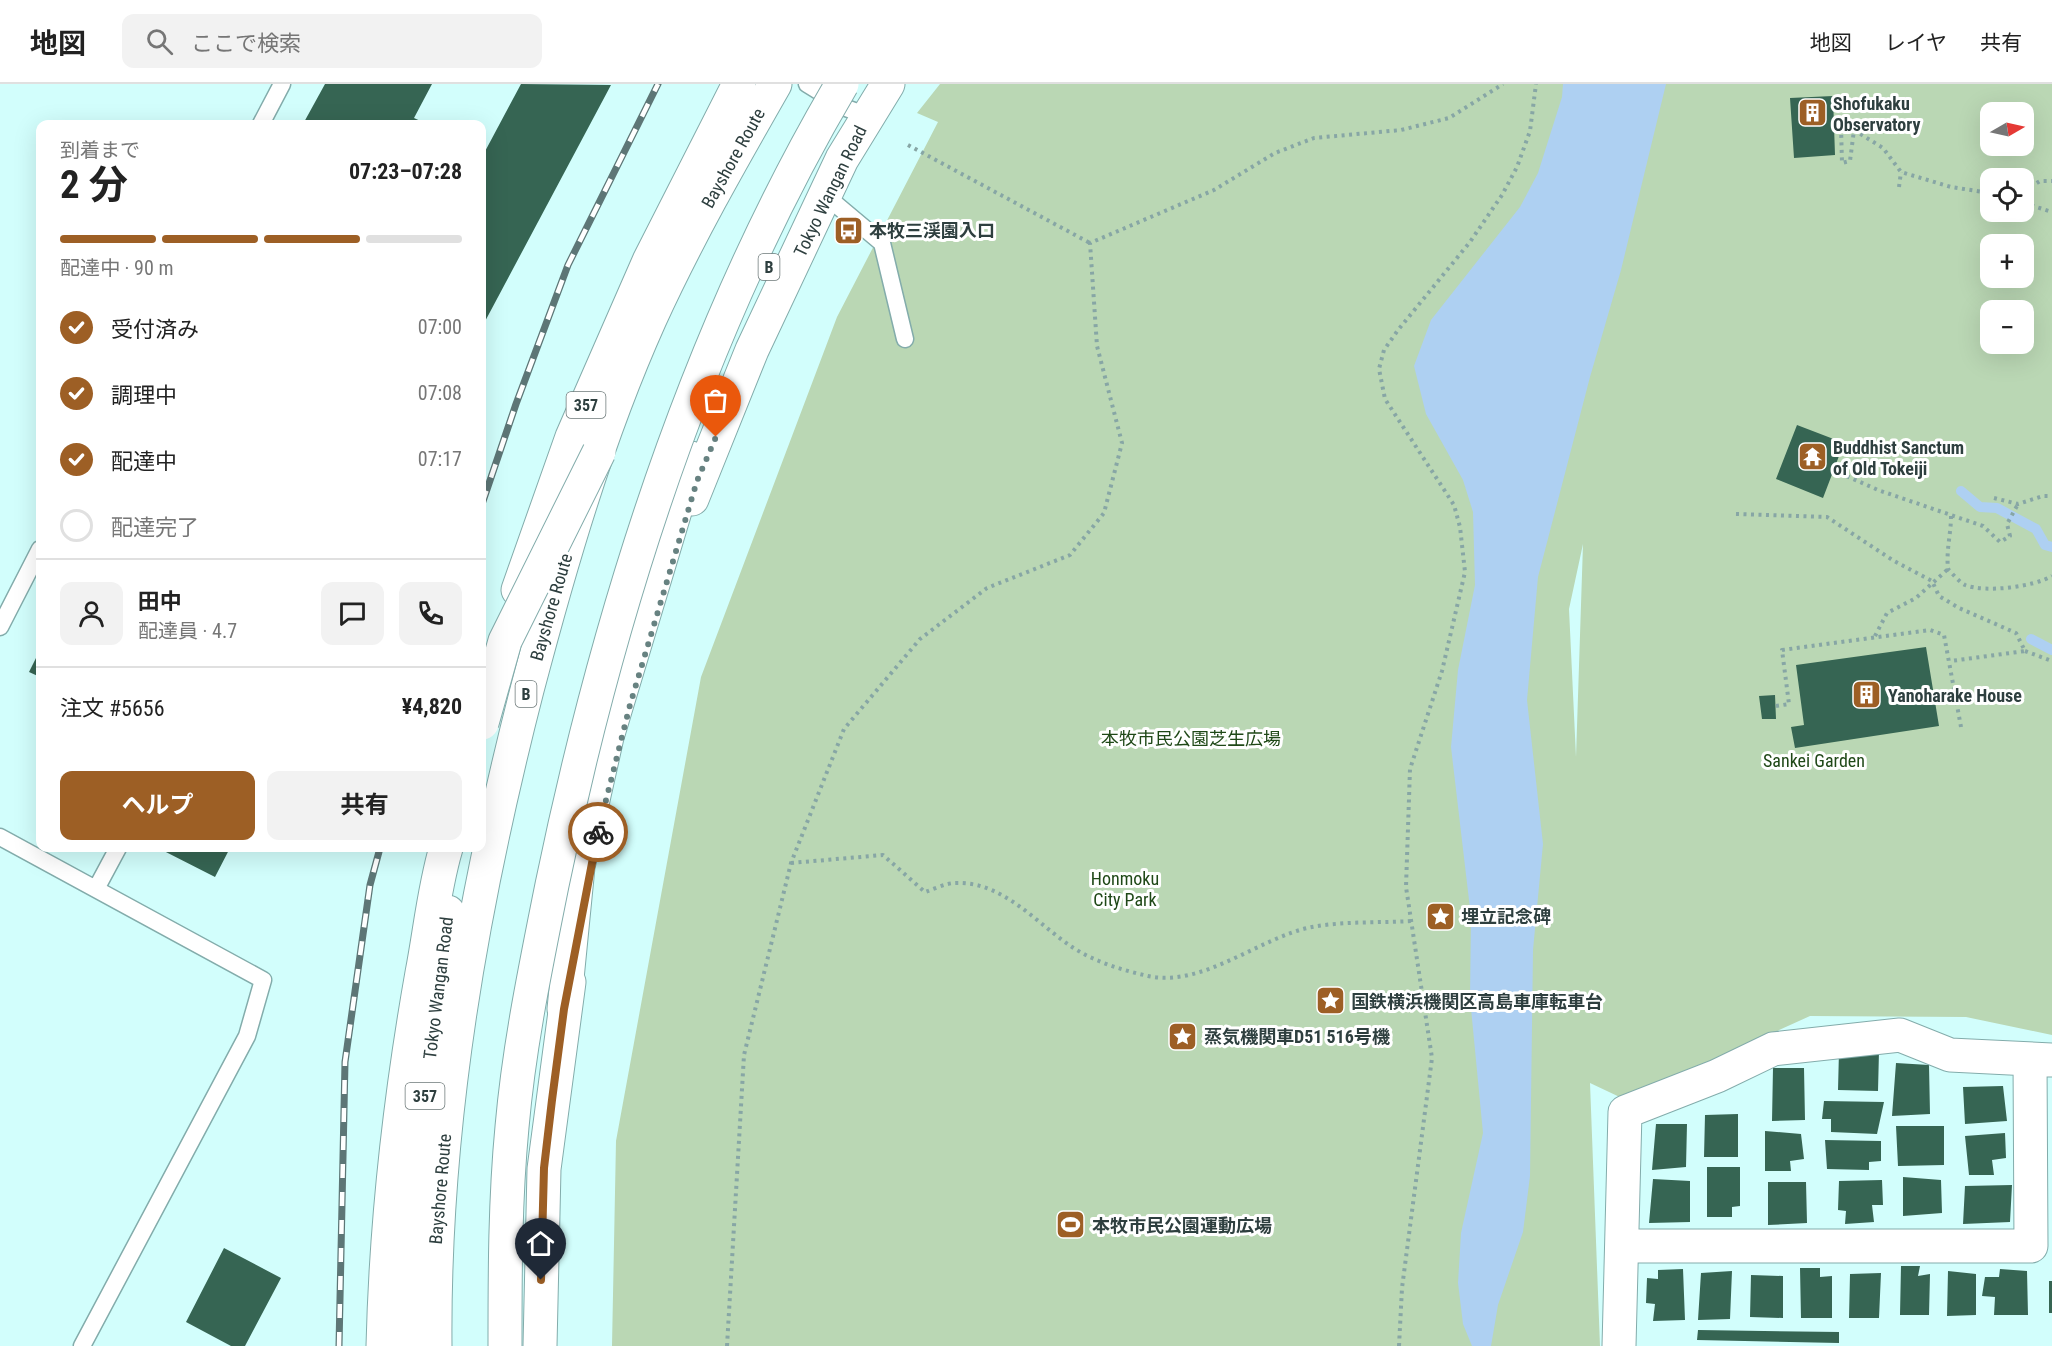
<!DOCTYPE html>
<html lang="ja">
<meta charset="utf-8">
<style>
body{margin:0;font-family:"Roboto Condensed","Noto Sans JP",sans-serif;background:#f2f2f2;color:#222;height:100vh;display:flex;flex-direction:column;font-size:22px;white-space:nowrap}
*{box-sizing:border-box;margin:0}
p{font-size:20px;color:#767676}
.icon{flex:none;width:33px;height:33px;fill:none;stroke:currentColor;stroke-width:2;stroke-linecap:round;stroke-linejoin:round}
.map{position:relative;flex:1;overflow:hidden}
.side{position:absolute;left:36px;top:36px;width:450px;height:732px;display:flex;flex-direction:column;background:#fff;border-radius:12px;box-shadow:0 6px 24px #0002}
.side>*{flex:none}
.needle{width:39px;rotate:81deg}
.tools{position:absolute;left:1980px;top:18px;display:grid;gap:12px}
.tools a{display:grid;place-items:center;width:54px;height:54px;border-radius:12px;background:#fff;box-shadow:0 6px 24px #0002;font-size:30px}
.pin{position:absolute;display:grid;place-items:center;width:51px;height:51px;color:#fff;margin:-62px -26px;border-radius:50% 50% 50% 0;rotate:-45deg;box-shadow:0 0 6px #0007}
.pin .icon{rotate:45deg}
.courier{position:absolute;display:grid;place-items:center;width:60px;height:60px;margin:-30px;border:4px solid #9d5f25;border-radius:50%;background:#fff;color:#222;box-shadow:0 2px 8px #0007}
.overview em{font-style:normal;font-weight:700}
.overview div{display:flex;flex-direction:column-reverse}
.overview{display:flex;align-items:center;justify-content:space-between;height:102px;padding:0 24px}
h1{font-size:39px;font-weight:700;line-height:45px}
.bar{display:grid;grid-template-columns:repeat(4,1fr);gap:9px 6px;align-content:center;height:72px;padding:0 24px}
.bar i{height:8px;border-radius:4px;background:#e0e0e0}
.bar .current{background:#9d5f25}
.bar p{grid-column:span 4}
.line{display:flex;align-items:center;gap:15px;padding:0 24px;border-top:2px solid #e0e0e0}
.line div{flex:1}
.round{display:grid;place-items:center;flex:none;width:63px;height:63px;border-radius:12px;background:#f2f2f2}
ol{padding:0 24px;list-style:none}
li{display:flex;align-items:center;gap:18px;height:66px}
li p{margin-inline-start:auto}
li .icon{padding:6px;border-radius:50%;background:#9d5f25;color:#fff;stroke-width:4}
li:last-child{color:#767676}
li i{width:33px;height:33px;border:3px solid #e0e0e0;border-radius:50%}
.action{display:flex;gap:12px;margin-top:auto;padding:12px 24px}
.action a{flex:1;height:69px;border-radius:12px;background:#9d5f25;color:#fff;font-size:24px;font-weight:700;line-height:69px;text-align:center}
.action a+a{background:#f2f2f2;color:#222}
header{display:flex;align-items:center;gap:36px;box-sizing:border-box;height:84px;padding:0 30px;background:#fff;border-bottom:2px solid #e0e0e0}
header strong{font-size:28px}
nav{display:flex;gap:33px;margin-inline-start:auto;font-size:21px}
.search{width:420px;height:54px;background:#f2f2f2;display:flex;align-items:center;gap:15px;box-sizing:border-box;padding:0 21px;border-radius:12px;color:#767676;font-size:22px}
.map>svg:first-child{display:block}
.green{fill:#bad7b4;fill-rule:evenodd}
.water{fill:#aed0f2}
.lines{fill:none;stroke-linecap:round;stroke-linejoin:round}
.stream{stroke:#aed0f2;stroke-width:10}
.building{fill:#366553}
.service-casing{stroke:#83acab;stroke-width:19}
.minor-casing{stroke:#83acab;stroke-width:35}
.trunk-casing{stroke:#83acab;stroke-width:35}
.motorway-casing{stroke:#83acab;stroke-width:35}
.path{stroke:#87a6a5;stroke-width:4;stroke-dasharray:3 4.5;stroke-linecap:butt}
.service{stroke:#fff;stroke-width:16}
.minor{stroke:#fff;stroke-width:33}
.trunk{stroke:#fff;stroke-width:33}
.motorway{stroke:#fff;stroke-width:33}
.rail-casing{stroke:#5d7676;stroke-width:7}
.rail{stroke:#fff;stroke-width:4.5;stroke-dasharray:14;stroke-linecap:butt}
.motorway-bridge-casing{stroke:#83acab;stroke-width:35;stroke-linecap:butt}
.motorway-bridge{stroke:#fff;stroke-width:33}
.done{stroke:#678281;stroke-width:6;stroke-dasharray:0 10.8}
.route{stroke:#9d5f25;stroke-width:8}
.labels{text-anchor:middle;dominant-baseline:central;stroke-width:6;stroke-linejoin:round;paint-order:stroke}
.shield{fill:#fff;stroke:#6d7979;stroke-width:1.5}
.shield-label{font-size:16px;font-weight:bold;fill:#2e3f3f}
.poi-label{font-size:18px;font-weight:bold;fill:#2e3f3f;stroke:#fff;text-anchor:start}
.street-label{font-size:18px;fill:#2e3f3f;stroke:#fff}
.park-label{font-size:18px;fill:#1f4817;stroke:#fff}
</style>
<header>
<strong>地図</strong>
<div class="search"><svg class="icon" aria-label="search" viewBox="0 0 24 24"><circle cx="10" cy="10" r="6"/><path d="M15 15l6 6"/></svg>ここで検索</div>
<nav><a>地図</a><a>レイヤ</a><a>共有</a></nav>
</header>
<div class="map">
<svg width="2052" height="1262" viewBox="0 0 2052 1262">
<rect width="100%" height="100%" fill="#d2fefc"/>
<path class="green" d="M 940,0 L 2052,0 L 2052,951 L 1966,933 L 1810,932 L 1626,1016 L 1590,999 L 1600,1262 L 612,1262 L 616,1057 L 701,593 L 837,233 L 938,38 L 917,29 ZM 1990,28 L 2024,28 L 2024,62 L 1990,62 ZM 1990,94 L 2024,94 L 2024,128 L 1990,128 ZM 1990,160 L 2024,160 L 2024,194 L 1990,194 ZM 1990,226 L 2024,226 L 2024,260 L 1990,260 ZM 1583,460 L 1576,673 L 1569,525 Z"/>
<path class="water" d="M 1563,0 L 1666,0 L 1621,186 L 1590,293 L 1538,493 L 1527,616 L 1543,760 L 1533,866 L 1530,1092 L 1523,1148 L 1498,1221 L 1491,1262 L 1472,1262 L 1463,1240 L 1458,1199 L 1461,1149 L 1483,1049 L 1470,914 L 1471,833 L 1451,663 L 1458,586 L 1475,501 L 1473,428 L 1463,396 L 1426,330 L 1414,282 L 1431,236 L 1520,123 L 1538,89 L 1562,13 Z"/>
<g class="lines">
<path class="stream" d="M 1961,407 L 1980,423 L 1997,424 L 2036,445 L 2045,461 L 2052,463
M 2031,555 L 2052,566"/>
</g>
<path class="building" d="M 325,0 L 432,0 L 414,34 L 427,40 L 303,40 Z
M 521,0 L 611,1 L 482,243 L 482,73 Z
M 1833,12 L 1835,71 L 1794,74 L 1790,14 Z
M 1797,341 L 1844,359 L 1823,414 L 1776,395 Z
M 1926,563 L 1939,642 L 1795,664 L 1791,643 L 1804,641 L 1796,581 Z
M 40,566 L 40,593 L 29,588 Z
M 1775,611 L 1776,635 L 1762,635 L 1759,612 Z
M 158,764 L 230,764 L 215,793 Z
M 1839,967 L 1879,967 L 1878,1007 L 1838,1006 Z
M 1896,979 L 1929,981 L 1930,1030 L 1892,1032 Z
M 1773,984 L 1804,984 L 1805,1036 L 1772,1037 Z
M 2003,1002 L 2007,1037 L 1965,1040 L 1963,1003 Z
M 1824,1017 L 1884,1018 L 1877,1050 L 1831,1048 L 1831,1035 L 1822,1035 Z
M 1738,1030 L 1738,1073 L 1704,1073 L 1705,1031 Z
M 1656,1040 L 1687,1040 L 1686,1083 L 1652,1086 Z
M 1896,1042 L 1944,1042 L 1944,1081 L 1898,1082 Z
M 1765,1047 L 1801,1050 L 1804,1075 L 1790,1077 L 1791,1087 L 1765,1087 Z
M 2005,1049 L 2006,1074 L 1992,1076 L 1994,1091 L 1969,1091 L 1965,1052 Z
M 1825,1056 L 1881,1057 L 1881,1077 L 1869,1078 L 1869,1086 L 1827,1085 Z
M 1707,1083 L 1740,1083 L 1740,1122 L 1732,1123 L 1732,1133 L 1707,1133 Z
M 1903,1093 L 1941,1096 L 1942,1129 L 1903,1132 Z
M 1653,1095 L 1690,1097 L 1690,1138 L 1649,1139 Z
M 1882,1096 L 1883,1121 L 1872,1121 L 1874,1138 L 1845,1140 L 1846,1127 L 1838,1126 L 1839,1097 Z
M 1768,1098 L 1806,1098 L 1807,1139 L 1768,1141 Z
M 2012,1101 L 2010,1138 L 1963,1140 L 1965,1102 Z
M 224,1164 L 281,1194 L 245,1262 L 231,1262 L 186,1238 Z
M 1901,1182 L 1920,1182 L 1918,1192 L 1930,1190 L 1929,1231 L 1900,1231 Z
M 1800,1184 L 1820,1184 L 1820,1193 L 1832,1192 L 1832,1234 L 1801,1234 Z
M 1683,1185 L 1685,1236 L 1653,1237 L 1655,1220 L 1646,1219 L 1647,1194 L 1658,1195 L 1658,1186 Z
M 2000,1185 L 2027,1187 L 2028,1231 L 1994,1231 L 1995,1213 L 1982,1212 L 1985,1193 L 1999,1193 Z
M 1732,1187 L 1730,1235 L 1698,1236 L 1701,1189 Z
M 1948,1187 L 1976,1190 L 1976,1231 L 1947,1232 Z
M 1881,1189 L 1879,1234 L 1849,1234 L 1850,1190 Z
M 1751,1191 L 1783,1192 L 1783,1234 L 1750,1233 Z
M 2049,1197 L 2052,1197 L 2052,1229 L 2049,1229 Z
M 1698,1246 L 1839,1248 L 1839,1259 L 1697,1256 Z"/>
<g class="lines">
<defs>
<path id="service" d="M 807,0 L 846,24 L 868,32
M 261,40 L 282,0
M 826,112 L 882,159 L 905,255
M 0,543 L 40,465
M 0,753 L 263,896 L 247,952 L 82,1262
M 96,805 L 118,764"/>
<path id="minor" d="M 1622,1162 L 2031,1162 L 2030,975
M 1619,1262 L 1625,1028 L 1717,992 L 1773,965 L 1900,951 L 1950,971 L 2052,976"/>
<path id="trunk" d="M 692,415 L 752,266 L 842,75 L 888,0
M 518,506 L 572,353 L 649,177 L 739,0
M 411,1262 C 409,1116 429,972 448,828
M 540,1262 L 544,1085 L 569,898"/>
<path id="motorway" d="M 564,925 L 578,783 L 607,653 L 691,374
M 383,1262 C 386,1136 400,1013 422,889 C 430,848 434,804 446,764
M 435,1262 C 433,1040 472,820 527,606 C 560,481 597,353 650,235 C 687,154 731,77 775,0"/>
</defs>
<use href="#service" class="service-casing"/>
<use href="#minor" class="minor-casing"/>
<use href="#trunk" class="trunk-casing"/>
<use href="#motorway" class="motorway-casing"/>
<path class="path" d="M 1834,44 L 1841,43 L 1842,79 L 1850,77 L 1854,46 L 1883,64 L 1901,88 L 1951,103 L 1990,109
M 908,61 L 1090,159
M 1899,103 L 1901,88
M 2024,107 L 2040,97 L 2052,97
M 2024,119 L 2052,128
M 1833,386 L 1878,406 L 1983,442 L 2000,458 L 2010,452 L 2007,440 L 2018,420
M 1994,414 L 2018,420 L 2043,412 L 2052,412
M 1736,430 L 1827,433 L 1894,477 L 1932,497 L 1939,512 L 1959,524 L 2016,549 L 2025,567 L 1951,577
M 1951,432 C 1951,450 1946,466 1948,485 C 1952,489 1959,498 1965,501 C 1985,509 2033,503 2052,492
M 1875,552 L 1887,529 L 1916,514 L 1948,485
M 2025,567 L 2052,577
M 1776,622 L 1789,620 L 1782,566 L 1930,546 L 1944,551 L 1961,643
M 791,779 L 883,771 L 925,808 C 934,805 946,799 955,799 C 1003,797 1036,839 1072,863 C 1095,878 1122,886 1148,892 C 1203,904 1260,853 1312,843 C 1344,837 1379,839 1412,837
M 727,1262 L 744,971 L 791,779 L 844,645 L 920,555 L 987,504 L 1070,471 L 1104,429 L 1122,359 L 1097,262 L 1090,159 L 1214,106 L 1275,69 L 1314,54 L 1401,46 L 1449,34 L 1503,0
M 1399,1262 L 1402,1204 L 1432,974 L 1406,803 L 1410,685 L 1442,587 L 1465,488 L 1460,443 L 1454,421 L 1385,315 L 1379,285 L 1384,266 L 1398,246 L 1470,158 L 1502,111 L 1517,83 L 1530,47 L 1536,0"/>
<use href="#service" class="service"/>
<use href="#minor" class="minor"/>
<use href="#trunk" class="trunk"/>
<use href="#motorway" class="motorway"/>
<defs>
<path id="rail" d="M 482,420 L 516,320 L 568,181 L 658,0
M 339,1262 L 345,978 L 370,801 L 380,764"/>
</defs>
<use href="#rail" class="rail-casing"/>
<use href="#rail" class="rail"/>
<defs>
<path id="motorway-bridge" d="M 482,639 L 505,557 L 599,368
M 505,1262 C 505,1189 505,1116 512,1043 C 519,962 536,881 552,801 C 609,525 698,244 842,0"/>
</defs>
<use href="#motorway-bridge" class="motorway-bridge-casing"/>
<use href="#motorway-bridge" class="motorway-bridge"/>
</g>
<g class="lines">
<path class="done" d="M 598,748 L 630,621 L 697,397 L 716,353"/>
<path class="route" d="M 541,1196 L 544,1084 L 552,1016 L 564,925 L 598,748"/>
</g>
<defs>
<symbol id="building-square" viewBox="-11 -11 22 22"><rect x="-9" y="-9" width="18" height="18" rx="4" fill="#9d5f25" stroke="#fff"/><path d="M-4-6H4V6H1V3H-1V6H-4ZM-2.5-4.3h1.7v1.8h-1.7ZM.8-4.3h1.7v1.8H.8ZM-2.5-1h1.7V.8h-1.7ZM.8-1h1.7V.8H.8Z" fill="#fff"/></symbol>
<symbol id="bus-square" viewBox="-11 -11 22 22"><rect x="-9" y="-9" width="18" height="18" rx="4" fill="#9d5f25" stroke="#fff"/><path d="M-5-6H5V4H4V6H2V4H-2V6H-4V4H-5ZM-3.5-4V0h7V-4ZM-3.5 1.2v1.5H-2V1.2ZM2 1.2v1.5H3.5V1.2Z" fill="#fff"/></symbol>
<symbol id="temple-square" viewBox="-11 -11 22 22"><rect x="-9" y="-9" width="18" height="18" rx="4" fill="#9d5f25" stroke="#fff"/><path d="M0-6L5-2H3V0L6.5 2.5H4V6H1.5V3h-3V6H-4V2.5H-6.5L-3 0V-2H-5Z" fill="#fff"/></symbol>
<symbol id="sight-square" viewBox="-11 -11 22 22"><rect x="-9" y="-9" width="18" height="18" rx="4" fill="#9d5f25" stroke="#fff"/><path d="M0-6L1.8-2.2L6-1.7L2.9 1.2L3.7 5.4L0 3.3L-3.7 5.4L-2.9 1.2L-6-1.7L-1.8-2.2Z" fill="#fff"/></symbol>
<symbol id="stadium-square" viewBox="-11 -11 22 22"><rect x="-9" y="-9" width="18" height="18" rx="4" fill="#9d5f25" stroke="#fff"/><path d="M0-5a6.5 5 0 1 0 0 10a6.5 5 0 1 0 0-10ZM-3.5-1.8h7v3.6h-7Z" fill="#fff"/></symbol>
</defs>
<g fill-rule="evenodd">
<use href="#building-square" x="1796" y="12" width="33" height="33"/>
<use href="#bus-square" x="832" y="130" width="33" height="33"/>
<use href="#temple-square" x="1796" y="356" width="33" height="33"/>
<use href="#building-square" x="1850" y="594" width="33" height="33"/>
<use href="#sight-square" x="1424" y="816" width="33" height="33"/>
<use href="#sight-square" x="1314" y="900" width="33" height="33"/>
<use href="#sight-square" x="1166" y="936" width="33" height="33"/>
<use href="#stadium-square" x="1054" y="1124" width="33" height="33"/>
</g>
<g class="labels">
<g class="shield">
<rect x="758.5" y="170" width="21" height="26" rx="4.5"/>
<rect x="566.5" y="308" width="39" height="26" rx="4.5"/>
<rect x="515.5" y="597" width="21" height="26" rx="4.5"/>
<rect x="405.5" y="999" width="39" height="26" rx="4.5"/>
</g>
<g class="shield-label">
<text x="769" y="183">B</text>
<text x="586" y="321">357</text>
<text x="526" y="610">B</text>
<text x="425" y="1012">357</text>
</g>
<g class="poi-label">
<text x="1833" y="19">Shofukaku<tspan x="1833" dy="21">Observatory</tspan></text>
<text x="869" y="146">本牧三渓園入口</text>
<text x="1833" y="363">Buddhist Sanctum<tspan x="1833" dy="21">of Old Tokeiji</tspan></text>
<text x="1888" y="611">Yanoharake House</text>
<text x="1461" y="832">埋立記念碑</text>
<text x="1351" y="917">国鉄横浜機関区高島車庫転車台</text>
<text x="1204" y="952">蒸気機関車D51 516号機</text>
<text x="1092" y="1141">本牧市民公園運動広場</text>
</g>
<g class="street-label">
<text transform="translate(733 74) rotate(-61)">Bayshore Route</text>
<text transform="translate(830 107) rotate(-64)">Tokyo Wangan Road</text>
<text transform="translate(551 523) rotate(-74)">Bayshore Route</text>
<text transform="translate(438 904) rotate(-83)">Tokyo Wangan Road</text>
<text transform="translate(440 1105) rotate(-85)">Bayshore Route</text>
</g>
<g class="park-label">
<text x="1191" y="654">本牧市民公園芝生広場</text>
<text x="1814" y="676">Sankei Garden</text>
<text x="1125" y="794">Honmoku<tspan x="1125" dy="21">City Park</tspan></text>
</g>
</g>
</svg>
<div class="tools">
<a><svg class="needle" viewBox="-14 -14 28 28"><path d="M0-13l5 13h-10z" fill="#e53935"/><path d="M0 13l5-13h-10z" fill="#767676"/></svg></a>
<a><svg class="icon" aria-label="locate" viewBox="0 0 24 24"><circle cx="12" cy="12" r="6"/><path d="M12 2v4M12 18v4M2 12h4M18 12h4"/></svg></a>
<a>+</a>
<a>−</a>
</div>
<div class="pin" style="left:716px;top:353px;background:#ea580c"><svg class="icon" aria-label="bag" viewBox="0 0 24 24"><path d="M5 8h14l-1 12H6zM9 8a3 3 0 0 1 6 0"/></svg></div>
<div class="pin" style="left:541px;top:1196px;background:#1f2937"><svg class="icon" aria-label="home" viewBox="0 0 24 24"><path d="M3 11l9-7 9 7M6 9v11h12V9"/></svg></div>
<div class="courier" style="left:598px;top:748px"><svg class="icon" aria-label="bike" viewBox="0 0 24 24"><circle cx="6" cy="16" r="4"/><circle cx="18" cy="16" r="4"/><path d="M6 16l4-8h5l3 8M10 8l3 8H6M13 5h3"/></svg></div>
<section class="side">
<div class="overview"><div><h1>2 分</h1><p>到着まで</p></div><em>07:23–07:28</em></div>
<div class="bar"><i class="current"></i><i class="current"></i><i class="current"></i><i></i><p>配達中 · 90 m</p></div>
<ol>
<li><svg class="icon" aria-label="check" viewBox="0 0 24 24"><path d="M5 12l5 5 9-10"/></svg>受付済み<p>07:00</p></li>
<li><svg class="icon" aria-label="check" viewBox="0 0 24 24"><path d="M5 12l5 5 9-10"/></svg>調理中<p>07:08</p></li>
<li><svg class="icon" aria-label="check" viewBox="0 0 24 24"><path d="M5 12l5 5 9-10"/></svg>配達中<p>07:17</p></li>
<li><i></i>配達完了</li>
</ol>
<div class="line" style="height:108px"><a class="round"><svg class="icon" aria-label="person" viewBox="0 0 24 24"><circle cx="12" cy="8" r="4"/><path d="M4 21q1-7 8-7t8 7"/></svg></a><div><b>田中</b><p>配達員 · 4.7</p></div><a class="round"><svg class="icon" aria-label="chat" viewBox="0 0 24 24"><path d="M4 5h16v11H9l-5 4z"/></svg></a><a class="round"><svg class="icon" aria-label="phone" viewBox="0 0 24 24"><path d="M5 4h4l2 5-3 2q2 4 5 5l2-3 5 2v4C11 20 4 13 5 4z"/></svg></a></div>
<div class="line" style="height:78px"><div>注文 #5656</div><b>¥4,820</b></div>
<div class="action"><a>ヘルプ</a><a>共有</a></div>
</section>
</div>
